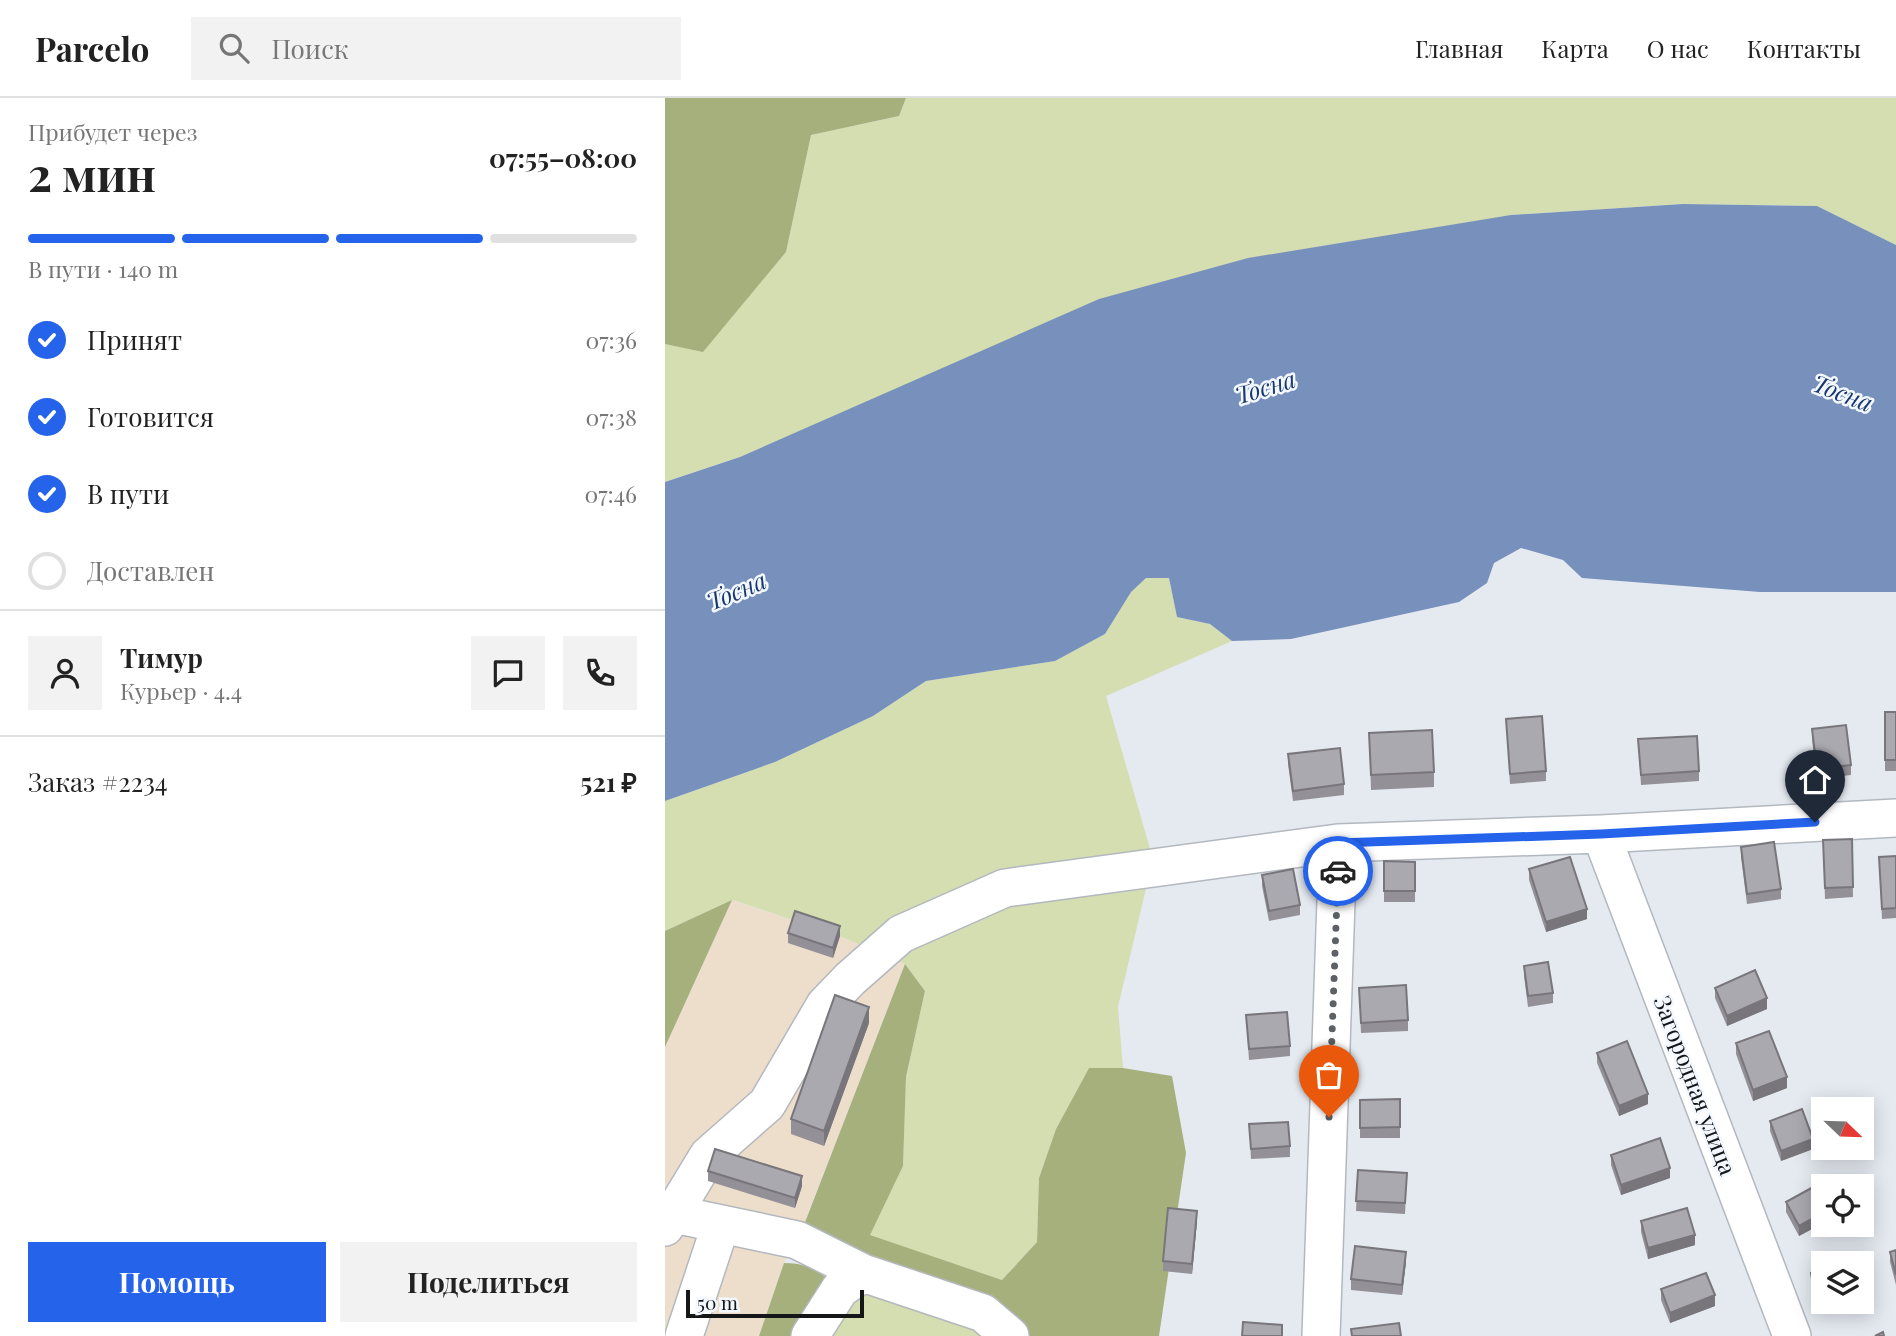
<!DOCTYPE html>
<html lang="ru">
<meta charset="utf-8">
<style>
body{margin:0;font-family:"Playfair Display",serif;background:#f2f2f2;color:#222;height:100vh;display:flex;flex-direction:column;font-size:26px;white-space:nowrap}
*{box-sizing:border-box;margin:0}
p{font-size:23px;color:#767676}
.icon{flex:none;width:38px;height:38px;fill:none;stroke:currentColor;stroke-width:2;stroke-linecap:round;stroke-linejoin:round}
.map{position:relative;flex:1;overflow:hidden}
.details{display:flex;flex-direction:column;background:#fff;width:665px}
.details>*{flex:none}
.needle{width:46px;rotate:113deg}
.fabs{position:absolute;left:1146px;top:999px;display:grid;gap:14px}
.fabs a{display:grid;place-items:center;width:63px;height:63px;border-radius:0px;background:#fff;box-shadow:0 4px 18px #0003;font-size:35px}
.scale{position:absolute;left:21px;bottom:18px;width:178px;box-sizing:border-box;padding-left:7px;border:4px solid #141618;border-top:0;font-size:19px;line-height:24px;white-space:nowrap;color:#141618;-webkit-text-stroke:5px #f3f8ff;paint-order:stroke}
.pin{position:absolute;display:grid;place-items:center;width:60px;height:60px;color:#fff;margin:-72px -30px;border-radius:50% 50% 50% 0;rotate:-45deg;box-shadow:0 0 7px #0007}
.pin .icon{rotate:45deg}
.courier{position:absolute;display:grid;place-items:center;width:70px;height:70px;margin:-35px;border:5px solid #2563eb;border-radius:50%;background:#fff;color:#222;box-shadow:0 2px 9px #0007}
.summary em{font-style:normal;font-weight:700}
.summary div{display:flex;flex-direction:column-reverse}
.summary{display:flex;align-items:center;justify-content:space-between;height:119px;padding:0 28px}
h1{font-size:46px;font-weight:700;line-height:52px}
.bar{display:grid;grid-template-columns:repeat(4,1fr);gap:10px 7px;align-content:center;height:84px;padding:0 28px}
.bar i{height:9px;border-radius:5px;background:#e0e0e0}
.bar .active{background:#2563eb}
.bar p{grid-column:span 4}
.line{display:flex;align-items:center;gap:18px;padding:0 28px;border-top:2px solid #e0e0e0}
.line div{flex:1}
.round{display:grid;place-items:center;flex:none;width:74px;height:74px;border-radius:0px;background:#f2f2f2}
ol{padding:0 28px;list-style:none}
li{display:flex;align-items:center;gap:21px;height:77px}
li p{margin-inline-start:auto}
li .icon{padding:7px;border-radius:50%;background:#2563eb;color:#fff;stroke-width:4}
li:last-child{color:#767676}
li i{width:38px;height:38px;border:4px solid #e0e0e0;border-radius:50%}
.button{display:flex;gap:14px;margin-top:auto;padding:14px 28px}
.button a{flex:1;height:80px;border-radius:0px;background:#2563eb;color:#fff;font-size:28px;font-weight:700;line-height:80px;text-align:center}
.button a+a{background:#f2f2f2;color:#222}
header{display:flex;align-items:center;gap:42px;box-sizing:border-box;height:98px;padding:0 35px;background:#fff;border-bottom:2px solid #e0e0e0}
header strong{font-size:33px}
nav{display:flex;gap:38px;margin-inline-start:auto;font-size:24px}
.search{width:490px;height:63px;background:#f2f2f2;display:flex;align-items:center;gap:18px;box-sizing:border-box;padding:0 24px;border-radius:0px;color:#767676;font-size:26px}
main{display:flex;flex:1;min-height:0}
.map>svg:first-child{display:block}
.industrial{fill:#edddcb}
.green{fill:#d4deb0}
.forest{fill:#a6b07d}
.water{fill:#7791bc}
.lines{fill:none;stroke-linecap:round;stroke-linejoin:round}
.minor-casing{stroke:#b3b8bf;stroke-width:40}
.minor{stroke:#fff;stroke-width:37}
.wall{fill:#939197}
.shaded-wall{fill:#78767b}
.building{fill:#aba9b0;stroke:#78767b;stroke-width:2}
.done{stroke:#5d6064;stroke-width:7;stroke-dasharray:0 12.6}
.route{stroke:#2563eb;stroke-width:9}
.labels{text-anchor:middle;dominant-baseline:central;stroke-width:5;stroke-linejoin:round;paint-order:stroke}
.street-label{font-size:23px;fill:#141618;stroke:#f3f8ff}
.water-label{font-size:24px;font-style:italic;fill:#19386e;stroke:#f3f8ff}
</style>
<header>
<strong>Parcelo</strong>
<div class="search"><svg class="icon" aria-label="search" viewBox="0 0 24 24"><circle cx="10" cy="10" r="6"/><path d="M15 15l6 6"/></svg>Поиск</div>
<nav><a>Главная</a><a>Карта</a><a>О нас</a><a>Контакты</a></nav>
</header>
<main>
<section class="details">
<div class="summary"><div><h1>2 мин</h1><p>Прибудет через</p></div><em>07:55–08:00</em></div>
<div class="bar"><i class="active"></i><i class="active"></i><i class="active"></i><i></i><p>В пути · 140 m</p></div>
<ol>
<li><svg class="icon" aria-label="check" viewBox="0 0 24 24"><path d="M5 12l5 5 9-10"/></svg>Принят<p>07:36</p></li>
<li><svg class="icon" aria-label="check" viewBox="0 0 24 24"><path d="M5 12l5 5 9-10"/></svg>Готовится<p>07:38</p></li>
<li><svg class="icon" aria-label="check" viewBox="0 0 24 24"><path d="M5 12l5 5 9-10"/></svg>В пути<p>07:46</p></li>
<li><i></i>Доставлен</li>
</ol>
<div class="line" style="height:126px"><a class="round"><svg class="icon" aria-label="person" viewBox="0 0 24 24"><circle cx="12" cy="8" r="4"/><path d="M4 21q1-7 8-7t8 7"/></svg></a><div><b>Тимур</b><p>Курьер · 4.4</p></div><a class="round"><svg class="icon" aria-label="chat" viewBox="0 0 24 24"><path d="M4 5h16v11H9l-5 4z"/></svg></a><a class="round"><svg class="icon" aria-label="phone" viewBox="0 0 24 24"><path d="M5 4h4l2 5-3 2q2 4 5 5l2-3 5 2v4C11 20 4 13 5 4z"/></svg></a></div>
<div class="line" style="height:91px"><div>Заказ #2234</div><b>521 ₽</b></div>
<div class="button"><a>Помощь</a><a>Поделиться</a></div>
</section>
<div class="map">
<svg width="1231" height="1238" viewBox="0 0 1231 1238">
<rect width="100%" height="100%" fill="#e5eaf1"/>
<path class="industrial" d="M 67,802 L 175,838 L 240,866 L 137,1131 L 119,1165 L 94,1238 L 0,1238 L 0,949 Z"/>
<path class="green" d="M 241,0 L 1231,0 L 1231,147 L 1152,108 L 1018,106 L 846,117 L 246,286 L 75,359 L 0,384 L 0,246 L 38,253 L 121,154 L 146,37 L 234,18 Z
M 481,480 L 504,480 L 512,519 L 545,526 L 567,543 L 441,598 L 488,761 L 453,909 L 458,970 L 424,970 L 391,1031 L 374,1080 L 372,1144 L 337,1182 L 204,1137 L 238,1068 L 241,979 L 260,893 L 240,866 L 175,838 L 68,802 L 0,833 L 0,703 L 110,664 L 208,618 L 261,583 L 390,563 L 440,536 L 466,493 Z
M 203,1188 L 331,1238 L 153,1238 Z"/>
<path class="forest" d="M 0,0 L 241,0 L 234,18 L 146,37 L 121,154 L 38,254 L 0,246 Z
M 67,802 L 0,949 L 0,833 Z
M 240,866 L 260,893 L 241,979 L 238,1068 L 205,1137 L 337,1182 L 372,1144 L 374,1080 L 391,1031 L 424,970 L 458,970 L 507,978 L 521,1055 L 494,1238 L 354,1238 L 137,1132 Z
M 119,1165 C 144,1165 157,1175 175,1191 L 145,1238 L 94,1238 Z"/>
<path class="water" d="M 1018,106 L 1152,108 L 1231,147 L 1231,494 L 1095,494 L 917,480 L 898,462 L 856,450 L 829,465 L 822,485 L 794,504 L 626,541 L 567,543 L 545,526 L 512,519 L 504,480 L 481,480 L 466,494 L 440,536 L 390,563 L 261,583 L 208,618 L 110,664 L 0,703 L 0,384 L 75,359 L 434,201 L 583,160 L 846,117 Z"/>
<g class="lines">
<defs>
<path id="minor" d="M 936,736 L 1127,1238
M 9,1116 L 132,1142 L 198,1175 L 318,1215 L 345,1238
M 0,1129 L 43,1058 L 102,1006 L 160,907 L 185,881 L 236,836 L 340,790 L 673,745 L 936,736 L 1231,720
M 19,1238 L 56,1126
M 145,1238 L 175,1191 L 198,1175
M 656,1238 L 673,745"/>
</defs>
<use href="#minor" class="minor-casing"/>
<use href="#minor" class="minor"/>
</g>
<path class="wall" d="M 1220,614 L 1231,614 L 1231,673 L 1220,673 Z
M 841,621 L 881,673 L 881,683 L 845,686 Z
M 1147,631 L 1186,667 L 1186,677 L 1152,681 L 1147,642 Z
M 704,635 L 769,674 L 769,689 L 706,692 Z
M 973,641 L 1034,673 L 1034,683 L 976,687 Z
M 623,656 L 679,686 L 679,697 L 628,703 L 623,666 Z
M 1187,741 L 1188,799 L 1160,801 L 1158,742 Z
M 1076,749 L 1116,791 L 1116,801 L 1082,806 L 1076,759 Z
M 1231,758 L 1231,820 L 1217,821 L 1214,759 Z
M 719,763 L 750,764 L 750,804 L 719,804 Z
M 864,771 L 922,821 L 881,834 L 864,782 Z
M 597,777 L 635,807 L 635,817 L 604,823 L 597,788 Z
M 123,835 L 175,838 L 168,860 L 123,845 Z
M 859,868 L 888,895 L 888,905 L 863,909 L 859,878 Z
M 694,890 L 743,922 L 743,933 L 696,935 Z
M 1050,890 L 1102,911 L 1062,928 L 1050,900 Z
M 581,917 L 625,948 L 625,958 L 584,962 Z
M 204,925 L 159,1048 L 126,1036 L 126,1021 Z
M 1071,945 L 1122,990 L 1088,1003 L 1071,956 Z
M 932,955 L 983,1006 L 954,1018 L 932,965 Z
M 735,1001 L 735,1040 L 695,1040 L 695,1002 Z
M 1105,1023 L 1148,1051 L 1116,1063 L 1105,1033 Z
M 584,1026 L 625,1048 L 625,1059 L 586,1061 Z
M 946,1057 L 1005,1080 L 956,1097 L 946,1067 Z
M 693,1072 L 742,1075 L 740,1116 L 691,1113 Z
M 43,1073 L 137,1088 L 130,1110 L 43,1083 Z
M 1158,1099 L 1158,1125 L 1134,1138 L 1121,1114 L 1121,1104 Z
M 532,1123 L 527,1176 L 498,1173 L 498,1163 Z
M 976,1123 L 1030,1147 L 983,1161 L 976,1134 Z
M 1231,1152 L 1231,1187 L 1225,1164 L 1225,1154 Z
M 741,1164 L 737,1197 L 686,1192 L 686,1181 Z
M 1158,1173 L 1158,1204 L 1195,1204 L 1195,1206 L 1151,1214 L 1146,1186 L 1146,1175 Z
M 996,1191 L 1050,1208 L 1005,1225 L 996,1202 Z"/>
<path class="shaded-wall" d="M 922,811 L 922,821 L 881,834 L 881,824 Z
M 175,828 L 175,838 L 168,860 L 168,850 Z
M 1102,900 L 1102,911 L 1062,928 L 1062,918 Z
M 204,909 L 204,925 L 159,1048 L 159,1033 Z
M 1122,979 L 1122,990 L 1088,1003 L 1088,992 Z
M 983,996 L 983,1006 L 954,1018 L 954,1008 Z
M 1148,1041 L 1148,1051 L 1116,1063 L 1116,1053 Z
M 1005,1070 L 1005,1080 L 956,1097 L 956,1087 Z
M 137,1078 L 137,1088 L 130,1110 L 130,1100 Z
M 532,1113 L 532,1123 L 527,1176 L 527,1166 Z
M 1158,1115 L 1158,1125 L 1134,1138 L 1134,1128 Z
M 1030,1137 L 1030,1147 L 983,1161 L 983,1150 Z
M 741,1154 L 741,1164 L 737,1197 L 737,1187 Z
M 1050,1197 L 1050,1208 L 1005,1225 L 1005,1215 Z"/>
<path class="building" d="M 1220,614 L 1231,614 L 1231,662 L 1220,662 Z
M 877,618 L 881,673 L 845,676 L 841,621 Z
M 1181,627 L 1186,667 L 1152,671 L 1147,631 Z
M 767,632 L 769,674 L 706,677 L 704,635 Z
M 1032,638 L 1034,673 L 976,677 L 973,641 Z
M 675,650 L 679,686 L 628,693 L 623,656 Z
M 1187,741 L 1188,789 L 1160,790 L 1158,742 Z
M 1109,744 L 1116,791 L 1082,796 L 1076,749 Z
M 1231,758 L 1231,810 L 1217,811 L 1214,759 Z
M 905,759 L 922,811 L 881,824 L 864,771 Z
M 719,763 L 750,764 L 750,793 L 719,793 Z
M 628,771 L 635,807 L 604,813 L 597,777 Z
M 130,813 L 175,828 L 168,850 L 123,835 Z
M 883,864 L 888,895 L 863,898 L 859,868 Z
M 1090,872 L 1102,900 L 1062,918 L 1050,890 Z
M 741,887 L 743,922 L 696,925 L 694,890 Z
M 170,897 L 204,909 L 159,1033 L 126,1021 Z
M 622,914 L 625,948 L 584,951 L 581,917 Z
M 1104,933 L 1122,979 L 1088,992 L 1071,945 Z
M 962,943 L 983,996 L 954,1008 L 932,955 Z
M 735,1001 L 735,1029 L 695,1030 L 695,1002 Z
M 1137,1011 L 1148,1041 L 1116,1053 L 1105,1023 Z
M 623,1024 L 625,1048 L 586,1051 L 584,1026 Z
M 995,1040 L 1005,1070 L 956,1087 L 946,1057 Z
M 50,1051 L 137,1078 L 130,1100 L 43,1073 Z
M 693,1072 L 742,1075 L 740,1105 L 691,1103 Z
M 1152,1087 L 1158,1099 L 1158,1115 L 1134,1128 L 1121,1104 Z
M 503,1110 L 532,1113 L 527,1166 L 498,1163 Z
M 1022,1110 L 1030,1137 L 983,1150 L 976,1123 Z
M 690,1148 L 741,1154 L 737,1187 L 686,1181 Z
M 1231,1152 L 1231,1177 L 1225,1154 Z
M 1158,1173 L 1158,1203 L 1151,1204 L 1146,1175 Z
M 1041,1175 L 1050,1197 L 1005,1215 L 996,1191 Z
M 578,1224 L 617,1227 L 617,1238 L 577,1238 Z
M 734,1225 L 736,1238 L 687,1238 L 686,1231 Z
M 1218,1234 L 1219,1238 L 1210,1238 Z"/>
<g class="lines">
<path class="done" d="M 664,1019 L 673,773"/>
<path class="route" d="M 673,773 L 673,745 L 936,736 L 1150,724"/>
</g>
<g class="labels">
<g class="street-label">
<text transform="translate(1031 987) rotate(69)">Загородная улица</text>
</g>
<g class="water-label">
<text transform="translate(600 288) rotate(-17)">Тосна</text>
<text transform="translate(1178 294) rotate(21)">Тосна</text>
<text transform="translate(71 492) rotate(-23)">Тосна</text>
</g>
</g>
</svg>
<div class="fabs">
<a><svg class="needle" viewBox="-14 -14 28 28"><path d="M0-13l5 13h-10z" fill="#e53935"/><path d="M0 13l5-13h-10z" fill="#767676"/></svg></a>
<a><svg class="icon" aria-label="locate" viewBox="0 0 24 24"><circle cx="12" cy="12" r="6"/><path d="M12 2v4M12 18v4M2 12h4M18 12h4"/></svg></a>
<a><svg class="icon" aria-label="layers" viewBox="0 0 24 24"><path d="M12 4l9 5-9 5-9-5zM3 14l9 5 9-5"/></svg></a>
</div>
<div class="scale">50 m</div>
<div class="pin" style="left:664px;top:1019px;background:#ea580c"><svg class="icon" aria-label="bag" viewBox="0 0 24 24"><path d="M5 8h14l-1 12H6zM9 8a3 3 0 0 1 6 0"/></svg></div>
<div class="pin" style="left:1150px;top:724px;background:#1f2937"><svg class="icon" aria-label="home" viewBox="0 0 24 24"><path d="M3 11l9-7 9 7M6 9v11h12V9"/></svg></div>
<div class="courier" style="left:673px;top:773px"><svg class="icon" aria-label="car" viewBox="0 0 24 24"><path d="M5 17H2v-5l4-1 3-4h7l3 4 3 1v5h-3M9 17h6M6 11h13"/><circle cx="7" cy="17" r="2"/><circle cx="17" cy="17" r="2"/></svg></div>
</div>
</main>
